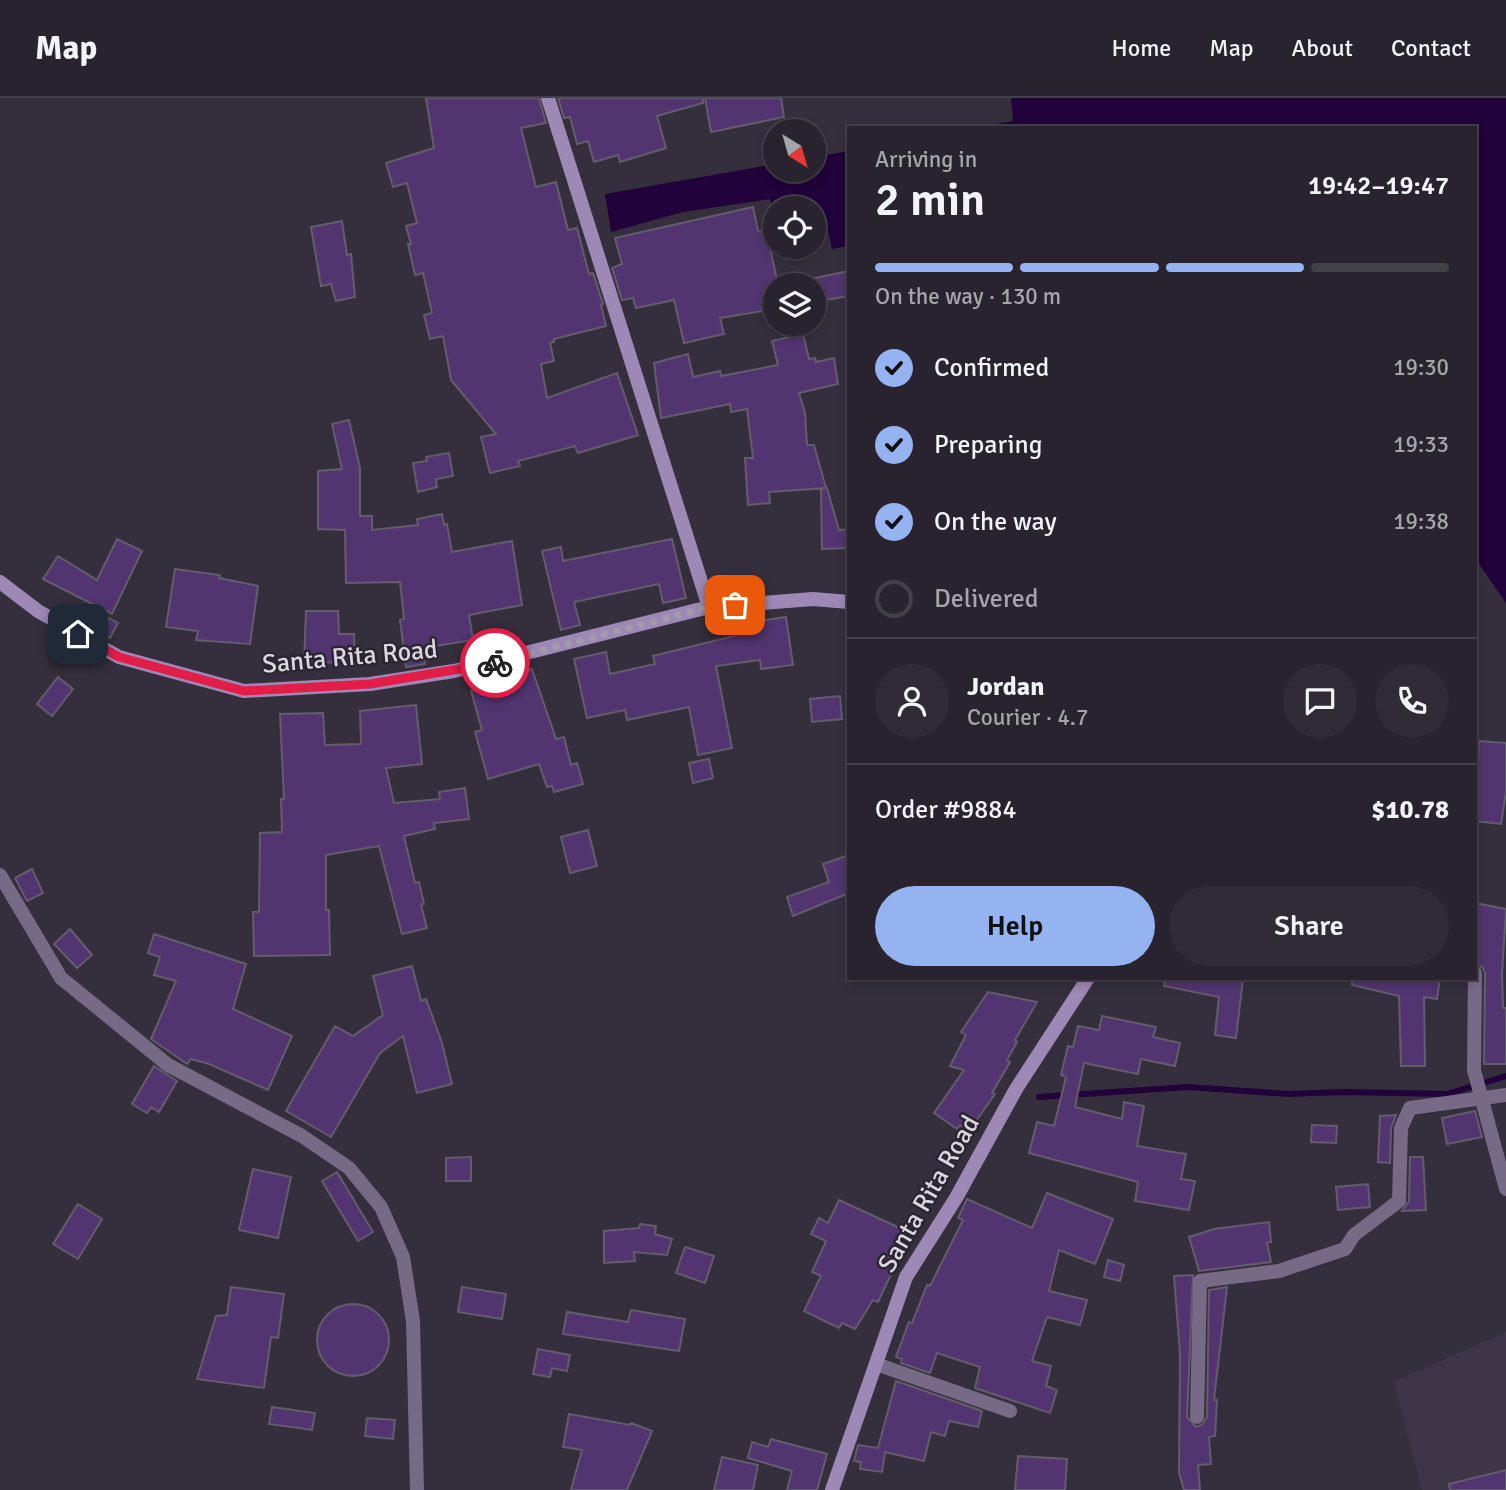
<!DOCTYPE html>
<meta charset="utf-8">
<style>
body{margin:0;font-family:Signika,sans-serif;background:#302b36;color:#f1f3f6;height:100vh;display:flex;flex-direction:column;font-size:26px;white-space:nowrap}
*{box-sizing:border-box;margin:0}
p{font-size:23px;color:#a5a4aa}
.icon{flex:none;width:38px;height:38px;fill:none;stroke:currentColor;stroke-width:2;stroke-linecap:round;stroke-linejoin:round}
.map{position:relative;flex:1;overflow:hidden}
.details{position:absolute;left:847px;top:28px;width:630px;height:854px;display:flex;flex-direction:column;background:#28232e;border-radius:0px;box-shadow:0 4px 10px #0003,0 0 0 2px #44404a}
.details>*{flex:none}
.needle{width:46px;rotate:143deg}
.fabs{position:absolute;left:763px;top:21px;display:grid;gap:14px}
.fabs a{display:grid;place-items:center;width:63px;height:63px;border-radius:50%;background:#28232e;box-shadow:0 4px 10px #0003,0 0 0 2px #44404a;font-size:35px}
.pin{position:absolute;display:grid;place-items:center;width:60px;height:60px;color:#fff;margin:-30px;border-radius:14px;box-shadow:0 4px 10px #0006}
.courier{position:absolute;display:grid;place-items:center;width:70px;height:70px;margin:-35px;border:5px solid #e11d48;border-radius:50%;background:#fff;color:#222;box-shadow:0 2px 9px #0007}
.overview em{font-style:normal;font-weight:600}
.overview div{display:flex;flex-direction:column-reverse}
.overview{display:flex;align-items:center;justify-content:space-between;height:119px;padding:0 28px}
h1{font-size:46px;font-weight:600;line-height:52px}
.bar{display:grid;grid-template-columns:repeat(4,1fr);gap:10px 7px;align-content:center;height:84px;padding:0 28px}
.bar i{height:9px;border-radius:5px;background:#44404a}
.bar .selected{background:#95b2f1}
.bar p{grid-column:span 4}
.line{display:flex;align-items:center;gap:18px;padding:0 28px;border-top:2px solid #44404a}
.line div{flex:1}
.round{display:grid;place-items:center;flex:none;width:74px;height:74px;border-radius:37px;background:#302b36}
ol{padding:0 28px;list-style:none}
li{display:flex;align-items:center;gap:21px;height:77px}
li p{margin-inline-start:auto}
li .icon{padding:7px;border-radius:50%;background:#95b2f1;color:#111;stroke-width:4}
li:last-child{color:#a5a4aa}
li i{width:38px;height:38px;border:4px solid #44404a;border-radius:50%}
.primary-button{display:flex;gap:14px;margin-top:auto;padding:14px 28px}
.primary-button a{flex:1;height:80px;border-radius:42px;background:#95b2f1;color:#111;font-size:28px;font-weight:600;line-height:80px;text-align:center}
.primary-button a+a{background:#302b36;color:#f1f3f6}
header{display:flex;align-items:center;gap:42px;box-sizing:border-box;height:98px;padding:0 35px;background:#28232e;border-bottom:2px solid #44404a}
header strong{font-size:33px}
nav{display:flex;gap:38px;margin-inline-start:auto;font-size:24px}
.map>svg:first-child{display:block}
.built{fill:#3e3549}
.water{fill:#22023a}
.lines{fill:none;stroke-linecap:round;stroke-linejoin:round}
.stream{stroke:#22023a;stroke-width:6}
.building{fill:#523570;stroke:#635c6c;stroke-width:2}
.street{stroke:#776a87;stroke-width:14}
.secondary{stroke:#9e89b6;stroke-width:14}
.done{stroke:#a19ca7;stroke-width:7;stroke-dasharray:0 12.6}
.route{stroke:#e11d48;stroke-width:9}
.labels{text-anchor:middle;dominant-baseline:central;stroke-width:5;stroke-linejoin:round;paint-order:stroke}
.street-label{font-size:26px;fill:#dbd7e0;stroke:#2b2532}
</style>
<header>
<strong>Map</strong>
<nav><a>Home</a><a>Map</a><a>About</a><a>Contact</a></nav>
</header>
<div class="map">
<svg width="1506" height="1392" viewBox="0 0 1506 1392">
<rect width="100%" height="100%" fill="#352f3d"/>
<path class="built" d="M 1506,1234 L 1506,1392 L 1422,1392 L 1394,1284 Z"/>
<path class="water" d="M 1011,0 L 1506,0 L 1506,505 L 1475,460 L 1475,30 L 975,30 L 1013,23 Z
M 849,53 L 849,148 L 832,151 L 825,119 L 814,119 L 814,110 L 775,110 L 775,116 L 770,101 L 683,114 L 611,134 L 605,96 L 775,66 L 775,72 L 814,72 L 814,59 Z"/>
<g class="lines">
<path class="stream" d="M 1039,999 L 1188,989 L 1288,996 L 1344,994 L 1447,996 L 1506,978"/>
</g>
<path class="building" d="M 426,0 L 539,0 L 546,25 L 521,30 L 536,89 L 556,84 L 568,132 L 577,130 L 589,176 L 593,175 L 603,206 L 601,207 L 606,228 L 554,241 L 554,244 L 550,245 L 554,263 L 541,266 L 547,300 L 617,275 L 638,337 L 578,355 L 575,348 L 518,363 L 520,368 L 490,375 L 481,339 L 496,336 L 451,282 L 443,238 L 430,241 L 424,217 L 432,215 L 423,175 L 415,177 L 408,146 L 411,146 L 406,128 L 417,125 L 407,85 L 393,89 L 386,65 L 434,50 Z
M 558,0 L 703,0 L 703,5 L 657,18 L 666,50 L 620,64 L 618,57 L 594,64 L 588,43 L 577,46 L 570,19 L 564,20 Z
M 705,0 L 781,0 L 784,19 L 711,34 Z
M 753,109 L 758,133 L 767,135 L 778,187 L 775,187 L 775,207 L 763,210 L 763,213 L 720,220 L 724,236 L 684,245 L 674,202 L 636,210 L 633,200 L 622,202 L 612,170 L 622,166 L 615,140 Z
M 342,123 L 347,157 L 351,156 L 355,199 L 336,203 L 331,186 L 321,188 L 311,129 Z
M 849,173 L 849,198 L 814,204 L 814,180 Z
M 803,236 L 809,261 L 815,260 L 816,264 L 834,260 L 838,286 L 799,295 L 805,315 L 807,347 L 814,347 L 826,390 L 769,394 L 770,405 L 748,407 L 745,360 L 753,360 L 747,311 L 731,314 L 730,306 L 661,320 L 654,265 L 688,256 L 693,279 L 720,273 L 721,278 L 778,267 L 772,243 Z
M 349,322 L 360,370 L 360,418 L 372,418 L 372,432 L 418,427 L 417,421 L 442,416 L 444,427 L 447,426 L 452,454 L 512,443 L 522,507 L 469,517 L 473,542 L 423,550 L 425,566 L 406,569 L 400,522 L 404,521 L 400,484 L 346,485 L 345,432 L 318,431 L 318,373 L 342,371 L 332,326 Z
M 449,355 L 453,378 L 436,381 L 437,389 L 418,394 L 413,365 L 427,363 L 426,359 Z
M 827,390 L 839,432 L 849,431 L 849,450 L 822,451 L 821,391 Z
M 117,441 L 142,453 L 112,516 L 43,481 L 58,458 L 97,482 Z
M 672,441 L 686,500 L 663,505 L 659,486 L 574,504 L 580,527 L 561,532 L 542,453 L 561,449 L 563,463 Z
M 175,471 L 220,477 L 219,480 L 258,488 L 250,546 L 196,542 L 198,533 L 166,529 Z
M 306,513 L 338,513 L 339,536 L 354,536 L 355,564 L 304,565 Z
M 103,517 L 118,525 L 110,540 L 95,533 Z
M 786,519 L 793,567 L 761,571 L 760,562 L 716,568 L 732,650 L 698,657 L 689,609 L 627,622 L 625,612 L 587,620 L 574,561 L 606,554 L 610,576 L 655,566 L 653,558 L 734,538 L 732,527 Z
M 532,571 L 556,641 L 564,639 L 571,667 L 577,665 L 583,686 L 554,694 L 552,688 L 547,689 L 539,666 L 488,681 L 475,634 L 482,632 L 471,593 L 513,581 L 511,575 Z
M 58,579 L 73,591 L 52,618 L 37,606 Z
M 840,598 L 842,621 L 812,624 L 810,601 Z
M 416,607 L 422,666 L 386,670 L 394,705 L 440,701 L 439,694 L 465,690 L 469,721 L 434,725 L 435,731 L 404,738 L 415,785 L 419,784 L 424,806 L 421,807 L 427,830 L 402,836 L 379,748 L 326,757 L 326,812 L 329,812 L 330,857 L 254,858 L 253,814 L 259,814 L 260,735 L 282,734 L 281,701 L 284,701 L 280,616 L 323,615 L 325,647 L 361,646 L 360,613 Z
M 1479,643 L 1506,645 L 1506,694 L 1501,726 L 1475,723 Z
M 709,661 L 713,680 L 693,685 L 689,665 Z
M 588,732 L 597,768 L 570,775 L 561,739 Z
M 849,757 L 849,795 L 793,818 L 787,799 L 829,784 L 823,766 Z
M 32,771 L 43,795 L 27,803 L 15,780 Z
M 1475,805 L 1506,811 L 1502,876 L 1503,910 L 1506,910 L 1506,966 L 1484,966 L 1485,875 L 1483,870 L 1475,865 Z
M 70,831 L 92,857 L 77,870 L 54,846 Z
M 154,836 L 246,866 L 233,911 L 292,938 L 268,992 L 209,966 L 191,961 L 187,966 L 151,941 L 176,883 L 154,877 L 160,859 L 148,855 Z
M 412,868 L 421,903 L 426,901 L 442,945 L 452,986 L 417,995 L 403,938 L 380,955 L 331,1039 L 286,1013 L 335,928 L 353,938 L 383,917 L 373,878 Z
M 1165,880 L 1243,880 L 1236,940 L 1215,937 L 1219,899 L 1164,888 Z
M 1352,880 L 1440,880 L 1437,901 L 1424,899 L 1425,968 L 1401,968 L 1399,898 L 1352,887 Z
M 988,894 L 1037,904 L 1015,942 L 1017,944 L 1007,962 L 1010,964 L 992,995 L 995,996 L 969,1033 L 960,1027 L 957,1031 L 934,1015 L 964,972 L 950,968 L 966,937 L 961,934 Z
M 1102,918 L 1156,929 L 1153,939 L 1180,945 L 1175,968 L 1141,961 L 1138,976 L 1084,965 L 1075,1009 L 1122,1021 L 1124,1004 L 1144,1008 L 1137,1048 L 1186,1056 L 1181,1081 L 1195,1083 L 1189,1112 L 1135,1103 L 1138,1084 L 1029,1055 L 1037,1024 L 1054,1028 L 1066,979 L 1061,977 L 1068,948 L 1073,949 L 1078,928 L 1099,932 Z
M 154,968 L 177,983 L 159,1014 L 151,1009 L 147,1015 L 132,1006 Z
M 1475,1013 L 1482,1039 L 1447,1046 L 1442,1020 Z
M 1396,1017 L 1391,1030 L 1390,1065 L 1378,1064 L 1380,1018 Z
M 1312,1027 L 1337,1028 L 1336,1045 L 1311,1044 Z
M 471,1059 L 471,1083 L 446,1083 L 446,1060 Z
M 1410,1059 L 1423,1059 L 1426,1112 L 1402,1113 L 1409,1103 Z
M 253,1071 L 291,1079 L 278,1140 L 239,1132 Z
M 337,1074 L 373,1134 L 358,1143 L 322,1083 Z
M 1368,1086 L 1370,1109 L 1338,1112 L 1336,1089 Z
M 1047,1095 L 1113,1121 L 1095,1166 L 1059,1152 L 1049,1193 L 1087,1202 L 1080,1227 L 1047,1219 L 1032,1263 L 1051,1268 L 1046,1288 L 1057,1292 L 1050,1315 L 975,1290 L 980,1269 L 937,1255 L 930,1275 L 901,1265 L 902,1261 L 896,1259 L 909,1224 L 912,1225 L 927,1187 L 930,1188 L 963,1122 L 958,1120 L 967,1101 L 1032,1130 Z
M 839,1102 L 902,1131 L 885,1169 L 893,1172 L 878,1204 L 873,1202 L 855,1231 L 842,1225 L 839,1230 L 804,1213 L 821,1178 L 812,1174 L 826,1143 L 811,1136 L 819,1120 L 828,1125 Z
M 78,1106 L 102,1121 L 78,1161 L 53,1146 Z
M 1269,1124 L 1271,1144 L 1267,1145 L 1271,1164 L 1199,1173 L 1189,1139 L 1214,1131 Z
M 640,1126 L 656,1128 L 655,1136 L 672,1141 L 667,1157 L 634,1154 L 635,1163 L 604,1165 L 604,1133 L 639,1130 Z
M 685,1149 L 714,1158 L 705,1185 L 676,1175 Z
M 1108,1162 L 1124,1167 L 1120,1183 L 1104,1179 Z
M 1193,1177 L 1187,1319 L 1196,1329 L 1202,1327 L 1207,1319 L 1209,1192 L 1227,1189 L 1214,1302 L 1217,1302 L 1215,1338 L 1209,1339 L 1211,1366 L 1198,1367 L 1200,1392 L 1184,1392 L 1179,1375 L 1180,1255 L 1174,1178 Z
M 231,1189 L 284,1196 L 278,1240 L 271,1239 L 264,1290 L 197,1281 L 216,1218 L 227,1217 Z
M 462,1189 L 506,1196 L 502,1221 L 458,1214 Z
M317 1242a36 36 0 1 1 72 0a36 36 0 1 1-72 0Z
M 631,1212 L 685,1221 L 679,1253 L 563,1236 L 567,1214 L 628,1224 Z
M 538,1251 L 570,1257 L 567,1273 L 552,1270 L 550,1279 L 533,1276 Z
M 896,1283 L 982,1313 L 978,1329 L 949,1323 L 945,1338 L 931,1334 L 924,1363 L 885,1354 L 882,1374 L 860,1371 L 861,1364 L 854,1363 L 858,1347 L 878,1350 Z
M 272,1309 L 315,1315 L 312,1332 L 269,1326 Z
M 569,1316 L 630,1327 L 631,1325 L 652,1333 L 627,1392 L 571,1392 L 582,1352 L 563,1349 Z
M 367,1320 L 395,1322 L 393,1341 L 365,1338 Z
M 771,1341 L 827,1356 L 817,1392 L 787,1392 L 792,1373 L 748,1360 L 752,1344 L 768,1349 Z
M 1018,1358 L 1067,1361 L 1065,1392 L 1015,1392 Z
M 722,1359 L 758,1367 L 753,1392 L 714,1392 Z
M 1506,1372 L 1506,1392 L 1450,1392 L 1449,1386 Z"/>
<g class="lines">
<path class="street" d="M 0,777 L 61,880 L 168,967 L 302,1038 L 349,1070 L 381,1109 L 403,1159 L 413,1223 L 417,1392
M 1475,875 L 1474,972 L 1506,1091
M 876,1266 L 1010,1313
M 1197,1319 L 1200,1183 L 1279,1173 L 1345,1151 L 1354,1137 L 1399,1103 L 1401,1030 L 1410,1010 L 1506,997"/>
<path class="secondary" d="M 548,0 L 709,509
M 0,484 L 38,513 L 119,559 L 244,593 L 370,586 L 454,573 L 709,509 L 813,501 L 849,504
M 832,1392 L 906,1179 L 956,1100 L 1016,991 L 1088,880"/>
</g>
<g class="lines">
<path class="done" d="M 495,565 L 709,509 L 735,507"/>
<path class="route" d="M 78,536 L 119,559 L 244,593 L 370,586 L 495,565"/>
</g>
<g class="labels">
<g class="street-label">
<text transform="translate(350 559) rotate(-5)">Santa Rita Road</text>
<text transform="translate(929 1096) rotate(-60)">Santa Rita Road</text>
</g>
</g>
</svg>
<div class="fabs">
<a><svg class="needle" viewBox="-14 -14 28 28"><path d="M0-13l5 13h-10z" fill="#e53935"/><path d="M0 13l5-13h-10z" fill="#a5a4aa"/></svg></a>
<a><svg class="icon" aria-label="locate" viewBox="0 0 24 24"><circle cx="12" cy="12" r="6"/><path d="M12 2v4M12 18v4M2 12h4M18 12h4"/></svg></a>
<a><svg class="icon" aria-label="layers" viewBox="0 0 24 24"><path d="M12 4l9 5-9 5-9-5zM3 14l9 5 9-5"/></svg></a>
</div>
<div class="pin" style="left:735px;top:507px;background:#ea580c"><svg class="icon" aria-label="bag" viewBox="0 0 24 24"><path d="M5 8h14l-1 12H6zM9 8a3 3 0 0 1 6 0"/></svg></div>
<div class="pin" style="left:78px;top:536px;background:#1f2937"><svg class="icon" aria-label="home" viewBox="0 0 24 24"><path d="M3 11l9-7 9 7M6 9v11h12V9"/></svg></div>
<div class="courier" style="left:495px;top:565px"><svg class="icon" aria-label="bike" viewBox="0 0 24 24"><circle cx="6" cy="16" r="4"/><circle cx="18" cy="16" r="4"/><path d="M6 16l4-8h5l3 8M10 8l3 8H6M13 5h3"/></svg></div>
<section class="details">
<div class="overview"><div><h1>2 min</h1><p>Arriving in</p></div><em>19:42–19:47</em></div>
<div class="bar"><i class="selected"></i><i class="selected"></i><i class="selected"></i><i></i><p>On the way · 130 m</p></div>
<ol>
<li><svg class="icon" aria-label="check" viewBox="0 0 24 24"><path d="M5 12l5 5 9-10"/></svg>Confirmed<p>19:30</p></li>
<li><svg class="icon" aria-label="check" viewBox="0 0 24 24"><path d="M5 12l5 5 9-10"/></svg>Preparing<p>19:33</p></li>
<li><svg class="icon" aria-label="check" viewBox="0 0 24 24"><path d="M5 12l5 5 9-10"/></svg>On the way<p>19:38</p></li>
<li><i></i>Delivered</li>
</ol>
<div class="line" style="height:126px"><a class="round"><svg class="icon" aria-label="person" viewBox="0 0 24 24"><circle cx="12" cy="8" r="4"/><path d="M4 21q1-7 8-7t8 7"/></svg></a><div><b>Jordan</b><p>Courier · 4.7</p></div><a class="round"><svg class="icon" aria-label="chat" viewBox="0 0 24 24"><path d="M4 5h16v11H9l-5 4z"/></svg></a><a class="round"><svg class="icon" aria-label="phone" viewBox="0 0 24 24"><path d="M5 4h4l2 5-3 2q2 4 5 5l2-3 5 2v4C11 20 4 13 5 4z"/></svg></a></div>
<div class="line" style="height:91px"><div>Order #9884</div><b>$10.78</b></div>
<div class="primary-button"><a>Help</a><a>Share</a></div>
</section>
</div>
